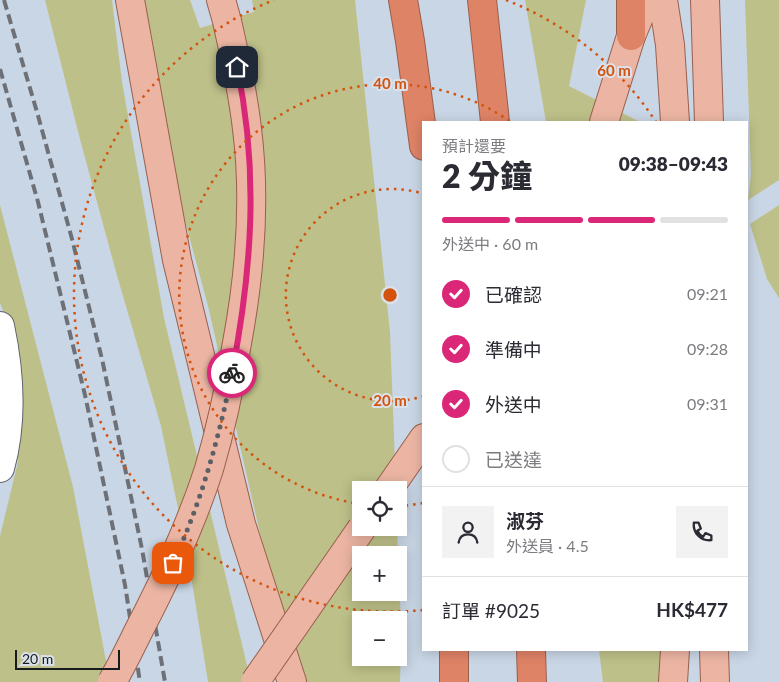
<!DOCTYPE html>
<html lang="zh-TW">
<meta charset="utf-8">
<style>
body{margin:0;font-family:Lato,"Noto Sans TC",sans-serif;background:#f2f2f3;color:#2b2b33;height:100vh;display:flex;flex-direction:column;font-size:19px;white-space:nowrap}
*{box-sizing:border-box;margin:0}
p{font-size:16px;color:#7c7c81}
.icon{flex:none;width:28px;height:28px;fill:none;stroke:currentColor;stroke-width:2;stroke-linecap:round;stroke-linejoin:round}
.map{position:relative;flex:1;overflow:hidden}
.sheet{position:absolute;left:422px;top:121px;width:326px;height:530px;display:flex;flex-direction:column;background:#fff;border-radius:0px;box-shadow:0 2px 12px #0003}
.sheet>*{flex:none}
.fabs{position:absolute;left:352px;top:481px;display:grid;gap:10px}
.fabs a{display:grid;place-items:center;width:55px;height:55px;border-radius:0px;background:#fff;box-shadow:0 2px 12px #0003;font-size:25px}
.scale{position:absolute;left:15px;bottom:12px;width:105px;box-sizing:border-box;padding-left:5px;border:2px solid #181b1e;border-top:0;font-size:14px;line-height:18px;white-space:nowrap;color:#181b1e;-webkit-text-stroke:4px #dae1eb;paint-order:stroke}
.pin{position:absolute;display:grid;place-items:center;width:42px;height:42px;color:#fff;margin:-21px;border-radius:10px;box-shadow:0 2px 8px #0006}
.courier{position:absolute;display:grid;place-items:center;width:50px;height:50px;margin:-25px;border:4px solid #db2777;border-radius:50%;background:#fff;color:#222;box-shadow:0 1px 6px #0007}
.head em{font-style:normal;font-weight:800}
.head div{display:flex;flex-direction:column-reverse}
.head{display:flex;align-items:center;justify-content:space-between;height:85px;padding:0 20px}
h1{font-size:32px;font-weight:800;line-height:38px}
.bar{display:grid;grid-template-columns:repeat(4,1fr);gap:8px 5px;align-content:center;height:60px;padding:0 20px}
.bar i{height:6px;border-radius:4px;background:#e1e1e2}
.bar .current{background:#db2777}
.bar p{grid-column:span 4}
.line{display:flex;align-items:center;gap:12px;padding:0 20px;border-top:1px solid #e1e1e2}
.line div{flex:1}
.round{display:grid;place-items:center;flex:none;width:52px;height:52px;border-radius:0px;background:#f2f2f3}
ol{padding:0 20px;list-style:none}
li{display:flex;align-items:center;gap:15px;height:55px}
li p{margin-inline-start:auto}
li .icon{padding:5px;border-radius:50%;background:#db2777;color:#fff;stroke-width:4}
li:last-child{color:#7c7c81}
li i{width:28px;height:28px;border:2px solid #e1e1e2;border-radius:50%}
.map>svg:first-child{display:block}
.built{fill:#c9d6e5;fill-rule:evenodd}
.green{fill:#bec089;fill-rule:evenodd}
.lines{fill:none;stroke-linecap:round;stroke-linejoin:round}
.minor-casing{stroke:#5d636b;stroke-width:30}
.primary-casing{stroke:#995f4d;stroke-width:30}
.motorway-casing{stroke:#995f4d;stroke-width:30}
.minor{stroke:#fff;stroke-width:28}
.primary{stroke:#ecb5a3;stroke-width:28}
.motorway{stroke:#df8366;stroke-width:28}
.rail{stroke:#6d7177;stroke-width:4;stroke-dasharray:10 5;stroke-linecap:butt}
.primary-bridge-casing{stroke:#995f4d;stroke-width:30;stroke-linecap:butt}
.primary-bridge{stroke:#ecb5a3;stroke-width:28}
.done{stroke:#5c6066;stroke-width:5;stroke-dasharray:0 9}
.route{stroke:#db2777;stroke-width:6}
.ring{fill:none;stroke:#d3530e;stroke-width:2.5;stroke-dasharray:2.5 5}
.centre{fill:#d3530e;stroke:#dae1eb;stroke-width:2.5}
.ring-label{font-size:15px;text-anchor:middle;font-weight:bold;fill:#d3530e;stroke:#dae1eb;stroke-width:4;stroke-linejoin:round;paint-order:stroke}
</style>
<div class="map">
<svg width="779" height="682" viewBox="0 0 779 682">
<rect width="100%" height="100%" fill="#dae1eb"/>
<path class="built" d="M 0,0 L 779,0 L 779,682 L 0,682 ZM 424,122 L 748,122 L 748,650 L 424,650 ZM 361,490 L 399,490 L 399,528 L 361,528 ZM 361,555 L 399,555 L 399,592 L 361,592 ZM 361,620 L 399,620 L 399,658 L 361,658 Z"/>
<path class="green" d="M 45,0 L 112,0 L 122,82 L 164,318 L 251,682 L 208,682 L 188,557 L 161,426 L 116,272 L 81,143 Z
M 138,0 L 190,0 L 200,28 L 254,12 L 252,0 L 355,0 L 390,332 L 396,490 L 361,490 L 361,528 L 397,528 L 398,555 L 361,555 L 361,592 L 399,592 L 399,569 L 401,632 L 400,682 L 295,682 L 267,564 L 208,306 L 151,95 ZM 361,620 L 399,620 L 399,658 L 361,658 Z
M 525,0 L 586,0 L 569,86 L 640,122 L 546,122 Z
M 745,0 L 779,0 L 779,180 L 748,200 L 751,175 Z
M 0,205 L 73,487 L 110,682 L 0,682 L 0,536 L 18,462 L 5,316 L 0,303 Z
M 779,205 L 779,298 L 767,279 L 750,224 Z
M 599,650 L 688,650 L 687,682 L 603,682 Z"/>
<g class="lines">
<defs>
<path id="minor" d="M 0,326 C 10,373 13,422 0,468"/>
<path id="primary" d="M 130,0 L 177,260 L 241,524 L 292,682
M 221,0 L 227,21
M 663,0 L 670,45 L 675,122
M 705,0 L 709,122
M 604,122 L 631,36 L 646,0
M 388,490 L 424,438
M 714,650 L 715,682
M 673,682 L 675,650"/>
<path id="motorway" d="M 403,0 L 410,41 L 424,146
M 482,0 L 495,122
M 631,0 L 631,36
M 531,650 L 532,682
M 454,682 L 454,650"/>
</defs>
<use href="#minor" class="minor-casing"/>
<use href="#primary" class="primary-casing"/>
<use href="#motorway" class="motorway-casing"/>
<use href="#minor" class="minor"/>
<use href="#primary" class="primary"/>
<use href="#motorway" class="motorway"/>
<path class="rail" d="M 4,0 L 37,112 L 72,239 L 102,359 L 142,549 L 165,682
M 0,69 L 38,202 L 85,395 L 125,585 L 140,682"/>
<defs>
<path id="primary-bridge" d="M 112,682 C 122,665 131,646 140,628 C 167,576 191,525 209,469 C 221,428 230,386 237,343 C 250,273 256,200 247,129 C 243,92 235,57 227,21
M 255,682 L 362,528"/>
</defs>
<use href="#primary-bridge" class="primary-bridge-casing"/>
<use href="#primary-bridge" class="primary-bridge"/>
</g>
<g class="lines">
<path class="done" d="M 173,563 C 201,503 219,438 232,373"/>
<path class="route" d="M 232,373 C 252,269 259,171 237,67"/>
</g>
<g class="ring">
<path d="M424 396A106 106 0 1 1 424 194"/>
<path d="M423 503A211 211 0 0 1 399 506M361 504A211 211 0 1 1 511 122"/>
<path d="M423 610A317 317 0 0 1 274 0M506 0A317 317 0 0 1 656 122"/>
</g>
<circle cx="390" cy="295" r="8" class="centre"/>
<g class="ring-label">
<text x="614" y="76">60 m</text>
<text x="390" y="89">40 m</text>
<text x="390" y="406">20 m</text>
</g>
</svg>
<div class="fabs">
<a><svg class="icon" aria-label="locate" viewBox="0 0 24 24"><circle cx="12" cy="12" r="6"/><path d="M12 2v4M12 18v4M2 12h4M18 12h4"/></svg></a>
<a>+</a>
<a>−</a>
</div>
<div class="scale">20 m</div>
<div class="pin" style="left:173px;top:563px;background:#ea580c"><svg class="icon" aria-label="bag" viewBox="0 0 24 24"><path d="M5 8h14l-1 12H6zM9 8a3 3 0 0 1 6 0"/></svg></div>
<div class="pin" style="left:237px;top:67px;background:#1f2937"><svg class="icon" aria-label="home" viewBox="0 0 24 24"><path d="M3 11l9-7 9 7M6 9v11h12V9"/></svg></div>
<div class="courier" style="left:232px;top:373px"><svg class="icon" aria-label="bike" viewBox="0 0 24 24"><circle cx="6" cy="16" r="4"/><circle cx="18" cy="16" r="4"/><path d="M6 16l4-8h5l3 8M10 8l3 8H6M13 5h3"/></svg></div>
<section class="sheet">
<div class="head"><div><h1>2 分鐘</h1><p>預計還要</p></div><em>09:38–09:43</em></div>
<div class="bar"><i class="current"></i><i class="current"></i><i class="current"></i><i></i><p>外送中 · 60 m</p></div>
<ol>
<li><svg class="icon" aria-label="check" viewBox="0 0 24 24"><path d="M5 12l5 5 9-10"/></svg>已確認<p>09:21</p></li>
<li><svg class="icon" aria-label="check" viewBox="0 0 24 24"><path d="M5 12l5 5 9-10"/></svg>準備中<p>09:28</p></li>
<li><svg class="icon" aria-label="check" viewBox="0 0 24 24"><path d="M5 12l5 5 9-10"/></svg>外送中<p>09:31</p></li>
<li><i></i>已送達</li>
</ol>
<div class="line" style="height:90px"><a class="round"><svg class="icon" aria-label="person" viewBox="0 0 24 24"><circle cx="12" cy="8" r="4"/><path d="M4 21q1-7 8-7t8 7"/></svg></a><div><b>淑芬</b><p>外送員 · 4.5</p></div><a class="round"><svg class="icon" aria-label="phone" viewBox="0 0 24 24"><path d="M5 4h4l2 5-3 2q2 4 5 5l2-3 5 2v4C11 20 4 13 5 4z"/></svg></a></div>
<div class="line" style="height:65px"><div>訂單 #9025</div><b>HK$477</b></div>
</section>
</div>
